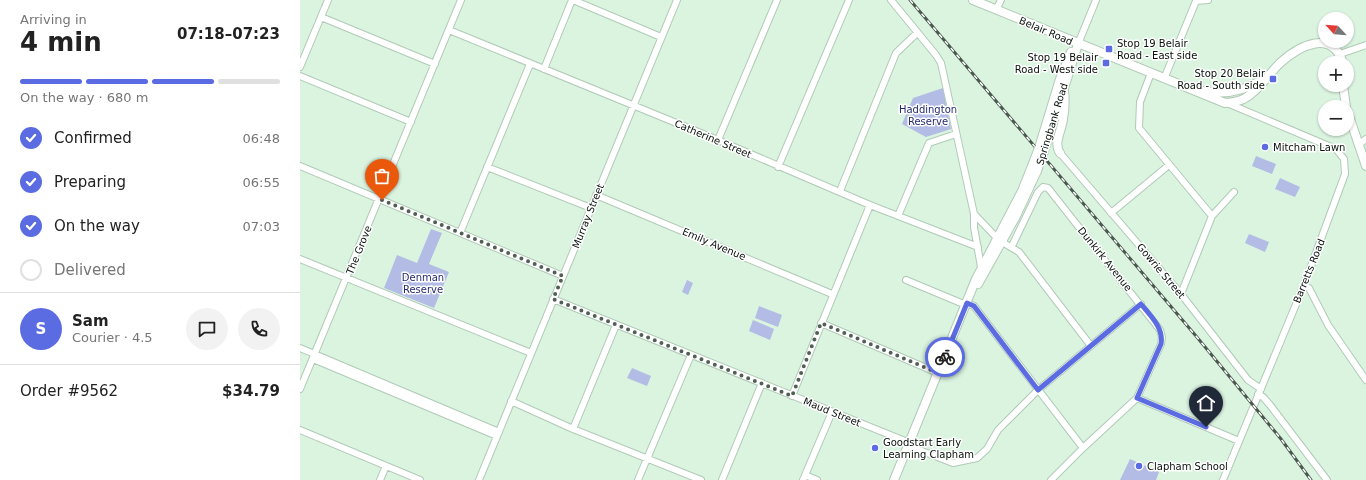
<!DOCTYPE html>
<meta charset="utf-8">
<style>
body{margin:0;font-family:"DejaVu Sans",sans-serif;background:#f2f2f2;color:#222;height:100vh;display:flex;flex-direction:column;font-size:15px;white-space:nowrap}
*{box-sizing:border-box;margin:0}
p{font-size:13px;color:#767676}
.icon{flex:none;width:22px;height:22px;fill:none;stroke:currentColor;stroke-width:2;stroke-linecap:round;stroke-linejoin:round}
.map{position:relative;flex:1;overflow:hidden}
.side{display:flex;flex-direction:column;background:#fff;width:300px}
.side>*{flex:none}
.needle{width:26px;rotate:296deg}
.tools{position:absolute;left:1018px;top:12px;display:grid;gap:8px}
.tools a{display:grid;place-items:center;width:36px;height:36px;border-radius:50%;background:#fff;box-shadow:0 1px 3px #0004;font-size:20px}
.pin{position:absolute;display:grid;place-items:center;width:34px;height:34px;color:#fff;margin:-41px -17px;border-radius:50% 50% 50% 0;rotate:-45deg;box-shadow:0 0 4px #0007}
.pin .icon{rotate:45deg}
.courier{position:absolute;display:grid;place-items:center;width:40px;height:40px;margin:-20px;border:3px solid #5b6ce3;border-radius:50%;background:#fff;color:#222;box-shadow:0 1px 5px #0007}
.overview em{font-style:normal;font-weight:800}
.overview div{display:flex;flex-direction:column-reverse}
.overview{display:flex;align-items:center;justify-content:space-between;height:68px;padding:0 20px}
h1{font-size:26px;font-weight:800;line-height:30px}
.bar{display:grid;grid-template-columns:repeat(4,1fr);gap:6px 4px;align-content:center;height:48px;padding:0 20px}
.bar i{height:5px;border-radius:3px;background:#e0e0e0}
.bar .on{background:#5b6ce3}
.bar p{grid-column:span 4}
.line{display:flex;align-items:center;gap:10px;padding:0 20px;border-top:1px solid #e0e0e0}
.line div{flex:1}
.round{display:grid;place-items:center;flex:none;width:42px;height:42px;border-radius:21px;background:#f2f2f2}
ol{padding:0 20px;list-style:none}
li{display:flex;align-items:center;gap:12px;height:44px}
li p{margin-inline-start:auto}
li .icon{padding:4px;border-radius:50%;background:#5b6ce3;color:#fff;stroke-width:4}
li:last-child{color:#767676}
li i{width:22px;height:22px;border:2px solid #e0e0e0;border-radius:50%}
main{display:flex;flex:1;min-height:0}
.map>svg:first-child{display:block}
.green{fill:#b2bce4}
.lines{fill:none;stroke-linecap:round;stroke-linejoin:round}
.minor-casing{stroke:#b1cab7;stroke-width:8}
.major-casing{stroke:#b1cab7;stroke-width:10}
.minor{stroke:#fff;stroke-width:6}
.major{stroke:#fff;stroke-width:8}
.rail-casing{stroke:#4a584e;stroke-width:3}
.rail{stroke:#fff;stroke-width:1.5;stroke-dasharray:4.5;stroke-linecap:butt}
.major-bridge-casing{stroke:#b1cab7;stroke-width:10;stroke-linecap:butt}
.major-bridge{stroke:#fff;stroke-width:8}
.done{stroke:#516055;stroke-width:4;stroke-dasharray:0 7.2}
.route{stroke:#5b6ce3;stroke-width:5}
.poi-dot{fill:#5b6ce3;stroke:#fff;stroke-width:1.5}
.labels{text-anchor:middle;dominant-baseline:central;stroke-width:3;stroke-linejoin:round;paint-order:stroke}
.street-label{font-size:10px;fill:#07100a;stroke:#fff}
.poi-label{font-size:10px;fill:#07100a;stroke:#fff;text-anchor:start}
.park-label{font-size:10px;fill:#232b6e;stroke:#fff}
</style>
<main>
<section class="side">
<div class="overview"><div><h1>4 min</h1><p>Arriving in</p></div><em>07:18–07:23</em></div>
<div class="bar"><i class="on"></i><i class="on"></i><i class="on"></i><i></i><p>On the way · 680 m</p></div>
<ol>
<li><svg class="icon" aria-label="check" viewBox="0 0 24 24"><path d="M5 12l5 5 9-10"/></svg>Confirmed<p>06:48</p></li>
<li><svg class="icon" aria-label="check" viewBox="0 0 24 24"><path d="M5 12l5 5 9-10"/></svg>Preparing<p>06:55</p></li>
<li><svg class="icon" aria-label="check" viewBox="0 0 24 24"><path d="M5 12l5 5 9-10"/></svg>On the way<p>07:03</p></li>
<li><i></i>Delivered</li>
</ol>
<div class="line" style="height:72px"><b class="round" style="background:#5b6ce3;color:#fff">S</b><div><b>Sam</b><p>Courier · 4.5</p></div><a class="round"><svg class="icon" aria-label="chat" viewBox="0 0 24 24"><path d="M4 5h16v11H9l-5 4z"/></svg></a><a class="round"><svg class="icon" aria-label="phone" viewBox="0 0 24 24"><path d="M5 4h4l2 5-3 2q2 4 5 5l2-3 5 2v4C11 20 4 13 5 4z"/></svg></a></div>
<div class="line" style="height:52px"><div>Order #9562</div><b>$34.79</b></div>
</section>
<div class="map">
<svg width="1066" height="480" viewBox="0 0 1066 480">
<rect width="100%" height="100%" fill="#daf4e0"/>
<path class="green" d="M 643,88 L 651,129 L 626,137 L 602,124 L 613,98 Z
M 956,156 L 976,164 L 972,174 L 952,166 Z
M 980,178 L 1000,187 L 995,197 L 975,189 Z
M 131,229 L 142,233 L 129,264 L 149,272 L 134,308 L 84,288 L 97,255 L 117,263 Z
M 949,234 L 969,242 L 965,252 L 945,243 Z
M 387,280 L 393,283 L 388,295 L 382,292 Z
M 459,306 L 482,315 L 478,327 L 455,318 Z
M 453,320 L 474,329 L 470,340 L 449,331 Z
M 332,368 L 351,376 L 347,386 L 327,378 Z
M 830,459 L 859,472 L 856,480 L 820,480 Z"/>
<g class="lines">
<defs>
<path id="minor" d="M 273,0 L 361,37
M 591,0 L 636,55 L 641,63 L 674,214 L 674,227 L 681,267
M 696,10 L 701,0
M 21,17 L 135,64
M 149,30 L 418,140 L 570,205 L 678,247
M 778,44 L 796,0
M 1040,54 L 1066,45
M 0,67 L 28,0
M 244,69 L 272,0
M 851,73 L 840,102 L 839,128 L 912,216 L 881,294
M 0,76 L 111,122
M 864,79 L 896,1 L 908,0
M 418,140 L 477,0
M 1058,145 L 1066,139
M 760,153 L 881,294 L 948,380 L 961,389
M 0,166 L 263,276
M 187,167 L 291,208
M 478,167 L 549,0
M 540,191 L 596,53 L 617,33
M 296,195 L 532,294
M 811,213 L 869,165
M 674,214 L 697,238
M 598,216 L 629,143 L 656,134
M 912,216 L 934,192
M 160,233 L 230,64
M 702,242 L 719,252 L 791,346
M 712,246 L 738,192 L 743,187 L 748,188 L 860,330 L 862,337 L 861,344 L 837,398 L 783,448 L 751,480
M 0,259 L 231,353
M 606,280 L 666,305
M 1004,285 L 1009,288 L 1028,325 L 1066,380
M 253,299 L 610,443
M 667,303 L 674,306 L 783,448
M 521,323 L 638,373
M 0,348 L 199,432
M 13,359 L 197,436
M 0,389 L 161,0
M 958,394 L 963,397 L 970,405 L 1027,480
M 492,396 L 570,205
M 837,398 L 939,441
M 211,401 L 273,429 L 401,480
M 273,429 L 316,325
M 0,430 L 120,480
M 609,446 L 653,463 L 677,458 L 687,449 L 698,430 L 738,390 L 841,304
M 505,475 L 517,480
M 80,480 L 86,466
M 179,480 L 377,0
M 338,480 L 391,355
M 422,480 L 462,383
M 503,480 L 532,412
M 923,480 L 1004,285 L 1045,174 L 1044,159 L 1036,149 L 927,103"/>
<path id="major" d="M 673,0 L 925,103 C 935,102 943,101 951,94 C 962,85 970,73 980,63 C 1000,45 1032,29 1043,63
M 1043,85 L 1046,107
M 904,91 C 926,95 944,91 962,80
M 1047,110 L 1066,166
M 739,148 L 760,79 L 771,52
M 744,151 L 778,44
M 760,153 C 753,143 762,130 763,119 C 765,109 765,100 764,90
M 678,284 L 715,218 L 737,171
M 594,480 L 676,279 L 722,191 L 732,166"/>
</defs>
<use href="#minor" class="minor-casing"/>
<use href="#major" class="major-casing"/>
<use href="#minor" class="minor"/>
<use href="#major" class="major"/>
<defs>
<path id="rail" d="M 610,0 L 896,336 L 981,439 L 1011,480"/>
</defs>
<use href="#rail" class="rail-casing"/>
<use href="#rail" class="rail"/>
<defs>
<path id="major-bridge" d="M 732,166 L 739,148
M 737,171 L 744,151"/>
</defs>
<use href="#major-bridge" class="major-bridge-casing"/>
<use href="#major-bridge" class="major-bridge"/>
</g>
<g class="lines">
<path class="done" d="M 82,200 L 263,276 L 253,299 L 492,396 L 521,323 L 638,373 L 645,357"/>
<path class="route" d="M 645,357 L 667,303 L 674,306 L 738,390 L 841,304 C 850,315 864,328 861,344 L 837,398 L 906,427"/>
</g>
<g class="poi-dot">
<rect x="805" y="45" width="8" height="8" rx="2"/>
<rect x="802" y="59" width="8" height="8" rx="2"/>
<rect x="969" y="75" width="8" height="8" rx="2"/>
<circle cx="965" cy="147" r="4"/>
<circle cx="575" cy="448" r="4"/>
<circle cx="839" cy="466" r="4"/>
</g>
<g class="labels">
<g class="street-label">
<text transform="translate(746 31) rotate(23)">Belair Road</text>
<text transform="translate(752 124) rotate(-73)">Springbank Road</text>
<text transform="translate(413 139) rotate(23)">Catherine Street</text>
<text transform="translate(288 216) rotate(-68)">Murray Street</text>
<text transform="translate(414 244) rotate(23)">Emily Avenue</text>
<text transform="translate(59 250) rotate(-68)">The Grove</text>
<text transform="translate(805 259) rotate(51)">Dunkirk Avenue</text>
<text transform="translate(861 271) rotate(50)">Gowrie Street</text>
<text transform="translate(1009 271) rotate(-68)">Barretts Road</text>
<text transform="translate(532 412) rotate(22)">Maud Street</text>
</g>
<g class="poi-label">
<text x="817" y="43">Stop 19 Belair<tspan x="817" dy="12">Road - East side</tspan></text>
<text x="798" y="57" text-anchor="end">Stop 19 Belair<tspan x="798" dy="12">Road - West side</tspan></text>
<text x="965" y="73" text-anchor="end">Stop 20 Belair<tspan x="965" dy="12">Road - South side</tspan></text>
<text x="973" y="147">Mitcham Lawn</text>
<text x="583" y="442">Goodstart Early<tspan x="583" dy="12">Learning Clapham</tspan></text>
<text x="847" y="466">Clapham School</text>
</g>
<g class="park-label">
<text x="628" y="109">Haddington<tspan x="628" dy="12">Reserve</tspan></text>
<text x="123" y="277">Denman<tspan x="123" dy="12">Reserve</tspan></text>
</g>
</g>
</svg>
<div class="tools">
<a><svg class="needle" viewBox="-14 -14 28 28"><path d="M0-13l5 13h-10z" fill="#e53935"/><path d="M0 13l5-13h-10z" fill="#767676"/></svg></a>
<a>+</a>
<a>−</a>
</div>
<div class="pin" style="left:82px;top:200px;background:#ea580c"><svg class="icon" aria-label="bag" viewBox="0 0 24 24"><path d="M5 8h14l-1 12H6zM9 8a3 3 0 0 1 6 0"/></svg></div>
<div class="pin" style="left:906px;top:427px;background:#1f2937"><svg class="icon" aria-label="home" viewBox="0 0 24 24"><path d="M3 11l9-7 9 7M6 9v11h12V9"/></svg></div>
<div class="courier" style="left:645px;top:357px"><svg class="icon" aria-label="bike" viewBox="0 0 24 24"><circle cx="6" cy="16" r="4"/><circle cx="18" cy="16" r="4"/><path d="M6 16l4-8h5l3 8M10 8l3 8H6M13 5h3"/></svg></div>
</div>
</main>
